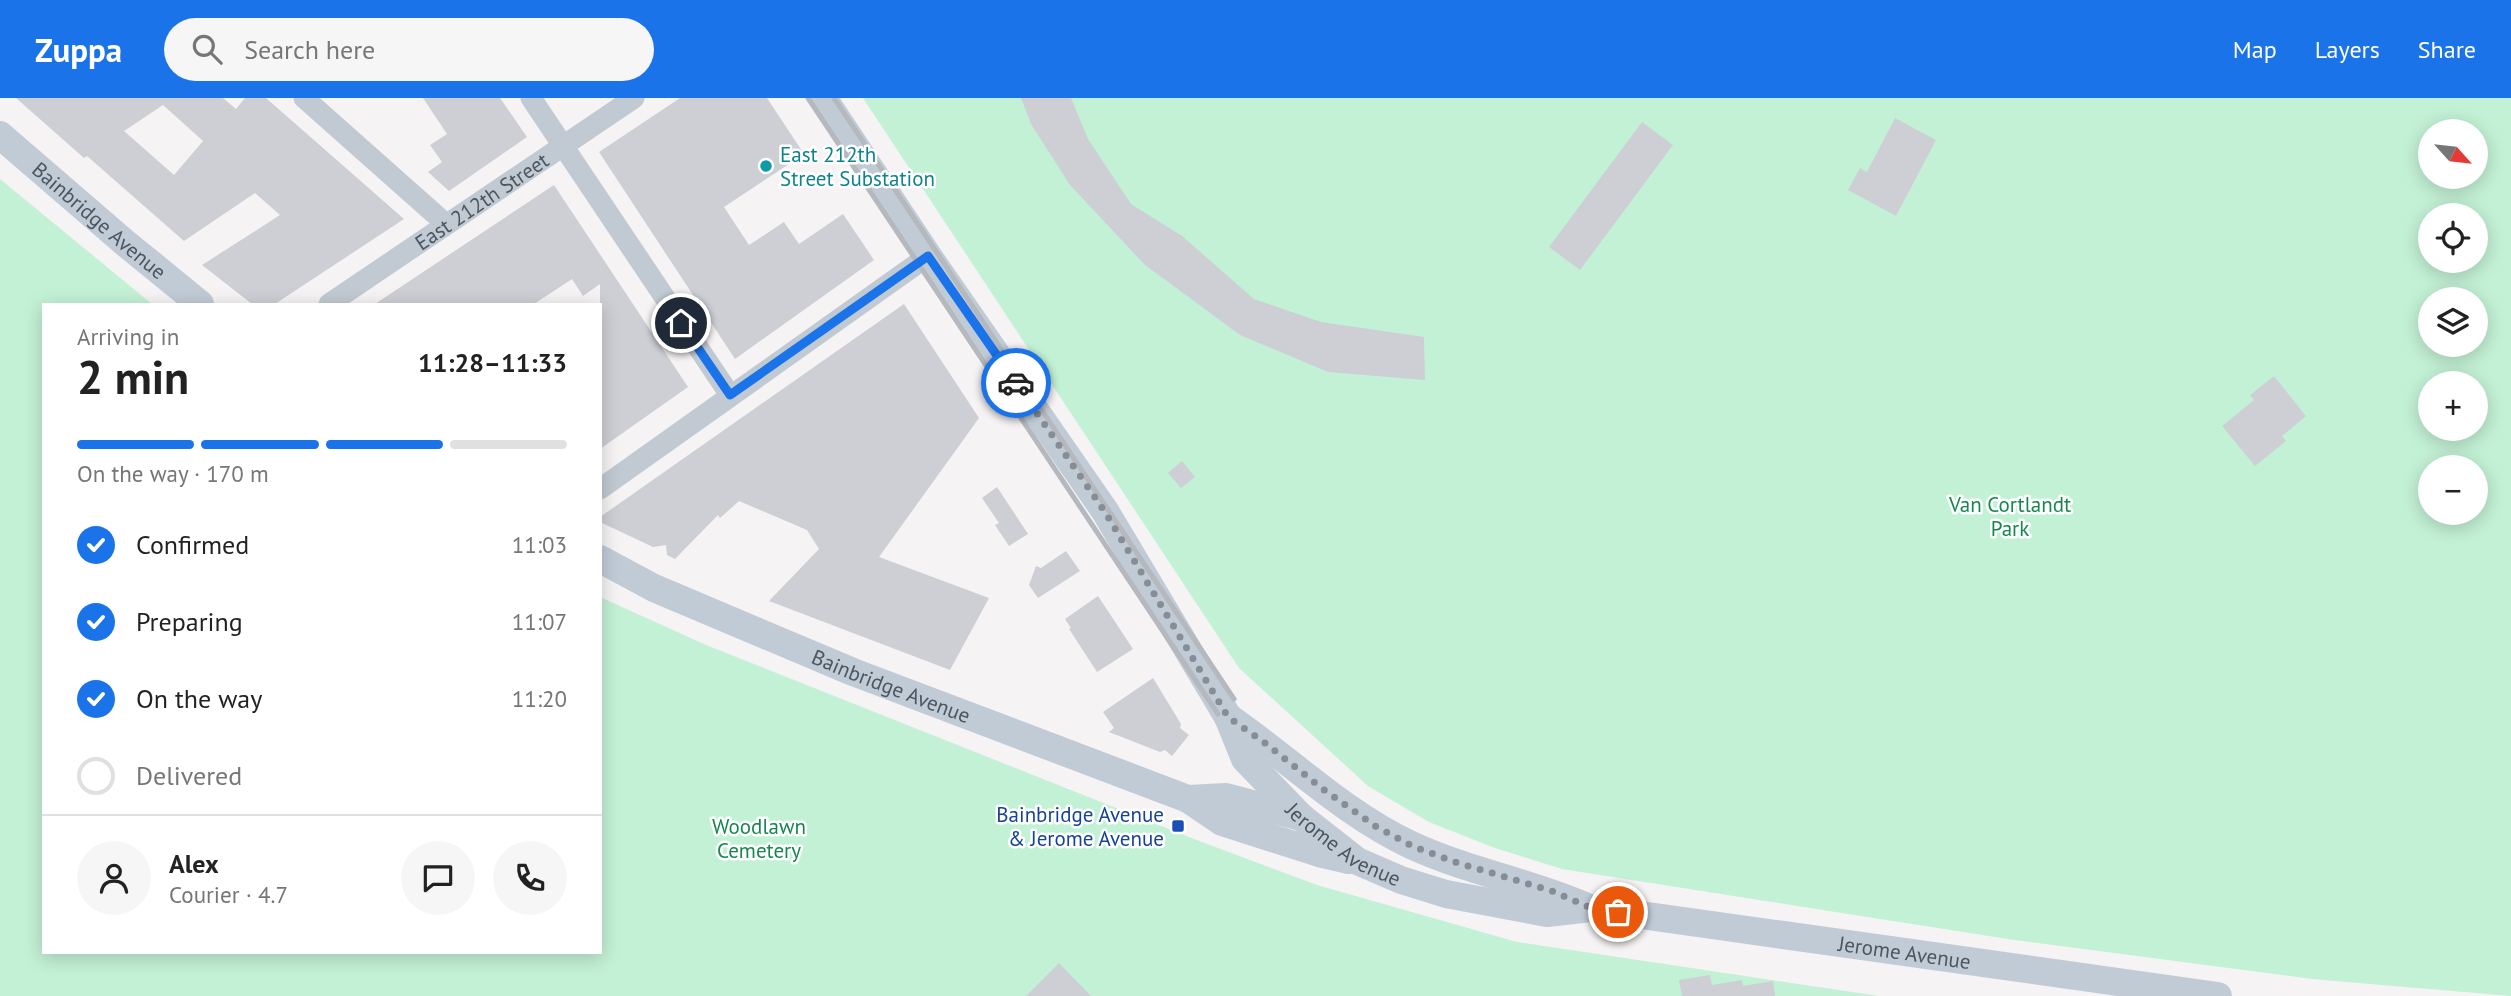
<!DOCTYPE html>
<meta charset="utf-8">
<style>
body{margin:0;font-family:"PT Sans",sans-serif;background:#f6f6f6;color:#222;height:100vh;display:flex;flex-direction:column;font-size:26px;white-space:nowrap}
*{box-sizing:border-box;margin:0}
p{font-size:23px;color:#767676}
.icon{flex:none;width:38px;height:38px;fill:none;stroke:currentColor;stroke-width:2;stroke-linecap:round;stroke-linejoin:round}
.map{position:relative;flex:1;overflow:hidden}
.details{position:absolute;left:42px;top:205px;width:560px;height:651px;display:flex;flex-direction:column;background:#fff;border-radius:0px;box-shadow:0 4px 18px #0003}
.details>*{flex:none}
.needle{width:46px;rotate:117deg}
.tools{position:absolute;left:2418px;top:21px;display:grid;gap:14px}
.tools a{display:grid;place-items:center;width:70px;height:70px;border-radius:50%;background:#fff;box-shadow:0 4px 18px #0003;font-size:35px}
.pin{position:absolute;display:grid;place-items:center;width:60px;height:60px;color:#fff;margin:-30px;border:4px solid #fff;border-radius:50%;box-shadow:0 2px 7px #0007}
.courier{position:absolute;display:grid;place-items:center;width:70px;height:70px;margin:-35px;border:5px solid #1a73e8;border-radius:50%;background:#fff;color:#222;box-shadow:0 2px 9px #0007}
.summary em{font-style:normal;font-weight:600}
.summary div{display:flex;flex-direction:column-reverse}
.summary{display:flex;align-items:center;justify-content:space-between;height:119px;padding:0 35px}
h1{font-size:46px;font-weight:600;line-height:52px}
.bar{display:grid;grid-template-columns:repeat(4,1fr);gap:10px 7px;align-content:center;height:84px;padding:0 35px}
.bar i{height:9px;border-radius:5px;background:#e0e0e0}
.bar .selected{background:#1a73e8}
.bar p{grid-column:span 4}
.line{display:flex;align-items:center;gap:18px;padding:0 35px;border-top:2px solid #e0e0e0}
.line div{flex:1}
.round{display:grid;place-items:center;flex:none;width:74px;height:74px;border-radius:37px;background:#f6f6f6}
ol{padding:0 35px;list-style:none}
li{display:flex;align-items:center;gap:21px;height:77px}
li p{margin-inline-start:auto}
li .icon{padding:7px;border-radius:50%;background:#1a73e8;color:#fff;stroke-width:4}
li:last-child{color:#767676}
li i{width:38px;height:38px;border:4px solid #e0e0e0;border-radius:50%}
header{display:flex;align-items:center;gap:42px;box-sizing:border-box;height:98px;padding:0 35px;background:#1a73e8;color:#fff}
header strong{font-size:33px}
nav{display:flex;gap:38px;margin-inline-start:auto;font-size:24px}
.search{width:490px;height:63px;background:#f6f6f6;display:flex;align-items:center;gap:18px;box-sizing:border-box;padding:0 24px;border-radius:38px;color:#767676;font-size:26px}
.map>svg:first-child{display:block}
.green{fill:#c3f1d5;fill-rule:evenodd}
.building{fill:#cdcfd5;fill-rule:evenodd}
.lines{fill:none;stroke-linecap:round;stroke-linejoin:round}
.street{stroke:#c1cad2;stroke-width:21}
.secondary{stroke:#c1cbd6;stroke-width:28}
.rail{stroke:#b5b8bd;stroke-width:5}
.done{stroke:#868d94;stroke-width:7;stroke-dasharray:0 12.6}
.route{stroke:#1a73e8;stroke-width:9}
.culture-dot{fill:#0f9aa8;stroke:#fff;stroke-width:2.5}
.transit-dot{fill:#1a4fb4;stroke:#fff;stroke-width:2.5}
.labels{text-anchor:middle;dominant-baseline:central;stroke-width:5;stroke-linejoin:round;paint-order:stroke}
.culture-label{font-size:21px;fill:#0d838f;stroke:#fff;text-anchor:start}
.street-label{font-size:21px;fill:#4a5661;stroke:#fff}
.park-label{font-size:21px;fill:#17864f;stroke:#fff}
.transit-label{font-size:21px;fill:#164399;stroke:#fff;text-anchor:end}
</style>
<header>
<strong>Zuppa</strong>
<div class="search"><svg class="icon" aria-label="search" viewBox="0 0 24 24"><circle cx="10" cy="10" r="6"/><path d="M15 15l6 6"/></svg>Search here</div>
<nav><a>Map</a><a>Layers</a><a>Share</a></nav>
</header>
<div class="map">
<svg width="2511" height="898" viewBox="0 0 2511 898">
<rect width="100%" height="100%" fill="#f5f3f3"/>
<path class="green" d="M 863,0 L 2511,0 L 2511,898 L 2312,881 L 2008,841 L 1562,771 L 1495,750 L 1429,724 L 1395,704 L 1368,688 L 1239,570 ZM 2431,33 L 2476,33 L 2476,79 L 2431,79 ZM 2431,117 L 2476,117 L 2476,163 L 2431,163 ZM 2431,201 L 2476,201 L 2476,247 L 2431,247 ZM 2431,285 L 2476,285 L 2476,331 L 2431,331 ZM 2431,369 L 2476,369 L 2476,415 L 2431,415 Z
M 0,81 L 152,206 L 44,206 L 44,854 L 600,854 L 600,499 L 706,547 L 1194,741 L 1317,787 L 1517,844 L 1879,898 L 0,898 Z"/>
<path class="building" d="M 16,0 L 223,0 L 236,11 L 245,0 L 266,0 L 404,121 L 275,206 L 252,206 L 202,167 L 280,117 L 255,95 L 184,143 L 87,58 L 84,60 ZM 163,7 L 203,43 L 174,77 L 124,33 Z
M 423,0 L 500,0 L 527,39 L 449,93 L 428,74 L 442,64 L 430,47 L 447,36 Z
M 680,0 L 767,0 L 804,56 L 724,109 L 749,147 L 784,124 L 799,146 L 843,116 L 874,162 L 735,261 L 599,54 Z
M 1021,0 L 1071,0 L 1088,41 L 1131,106 L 1182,138 L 1254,201 L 1321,224 L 1424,239 L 1425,282 L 1328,274 L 1240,237 L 1145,167 L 1070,87 L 1031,26 Z
M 1895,20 L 1936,42 L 1896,118 L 1848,92 L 1860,70 L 1867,74 Z
M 1642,24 L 1673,47 L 1580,172 L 1549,149 Z
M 554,87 L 688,289 L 600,351 L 600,186 L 583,198 L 572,181 L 534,206 L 375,206 Z
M 904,206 L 979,320 L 879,459 L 989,500 L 950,572 L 769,503 L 819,451 L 807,432 L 739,403 L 720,420 L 718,417 L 675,461 L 667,457 L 666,447 L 653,449 L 600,424 L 600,419 Z
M 2274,278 L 2306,318 L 2282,338 L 2286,343 L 2255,368 L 2222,328 L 2254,302 L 2250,297 Z
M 1182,363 L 1195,379 L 1181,390 L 1168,375 Z
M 997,389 L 1028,436 L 1009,448 L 995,427 L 999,425 L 982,400 Z
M 1066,453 L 1080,473 L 1038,500 L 1029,487 L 1036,468 L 1041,470 Z
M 1098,498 L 1133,551 L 1097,574 L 1069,531 L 1071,530 L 1065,521 Z
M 1153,580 L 1181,626 L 1180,630 L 1189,637 L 1172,658 L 1165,652 L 1160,654 L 1109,634 L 1114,630 L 1103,614 Z
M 1059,865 L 1091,898 L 1026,898 Z
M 1710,877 L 1712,887 L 1742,882 L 1743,888 L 1773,883 L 1775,898 L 1682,898 L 1679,882 Z"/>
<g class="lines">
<g class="street">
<path d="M 304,0 L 446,126"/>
<path d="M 531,0 L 730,297"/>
<path id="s1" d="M 329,206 L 634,0"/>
<path d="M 600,391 L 928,158"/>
</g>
<g class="secondary">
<path id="s2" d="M 823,0 L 928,158 L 1105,413 L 1228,619 L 1245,661 L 1301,719 L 1357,763 L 1401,782 L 1446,796 L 1547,815 L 1591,810 L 2218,898"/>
<path id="s3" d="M 0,37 L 124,144 L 200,206"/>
<path id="s4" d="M 600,461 L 654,490 L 853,574 L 1188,701 L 1222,724 L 1319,755 L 1349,762"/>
<path d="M 1228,619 C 1289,661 1343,715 1411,747 C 1467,773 1530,784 1587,809"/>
<path d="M 1188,701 L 1226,699 L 1301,719"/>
</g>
<path class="rail" d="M 808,0 L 1218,616
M 834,0 L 1234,601"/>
</g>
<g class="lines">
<path class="done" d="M 1016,285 L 1105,414 L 1228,619 L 1265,645 L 1323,691 L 1375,728 L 1412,748 L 1455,764 L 1552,793 L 1591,810 L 1618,814"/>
<path class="route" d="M 681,225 L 730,297 L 928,158 L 1016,285"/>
</g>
<circle class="culture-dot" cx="766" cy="68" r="7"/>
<rect class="transit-dot" x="1171" y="721" width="14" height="14" rx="3.5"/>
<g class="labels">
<g class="culture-label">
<text x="780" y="56">East 212th<tspan x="780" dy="24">Street Substation</tspan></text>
</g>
<g class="street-label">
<text stroke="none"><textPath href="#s1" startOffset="184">East 212th Street</textPath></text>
<text stroke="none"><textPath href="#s3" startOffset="131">Bainbridge Avenue</textPath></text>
<text stroke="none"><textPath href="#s4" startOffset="318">Bainbridge Avenue</textPath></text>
<text stroke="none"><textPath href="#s2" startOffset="917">Jerome Avenue</textPath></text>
<text stroke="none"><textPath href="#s2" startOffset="1496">Jerome Avenue</textPath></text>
</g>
<g class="park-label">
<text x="2010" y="406">Van Cortlandt<tspan x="2010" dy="24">Park</tspan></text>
<text x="759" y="728">Woodlawn<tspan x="759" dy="24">Cemetery</tspan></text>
</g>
<g class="transit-label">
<text x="1164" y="716">Bainbridge Avenue<tspan x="1164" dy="24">&amp; Jerome Avenue</tspan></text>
</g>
</g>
</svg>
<div class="tools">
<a><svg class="needle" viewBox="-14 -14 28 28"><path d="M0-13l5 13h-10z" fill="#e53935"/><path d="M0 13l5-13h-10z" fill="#767676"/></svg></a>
<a><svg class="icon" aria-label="locate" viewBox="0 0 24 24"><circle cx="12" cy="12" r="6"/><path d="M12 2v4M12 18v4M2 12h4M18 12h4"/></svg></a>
<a><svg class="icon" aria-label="layers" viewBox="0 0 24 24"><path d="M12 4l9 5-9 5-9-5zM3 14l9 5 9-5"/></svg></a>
<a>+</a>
<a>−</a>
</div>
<div class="pin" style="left:1618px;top:814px;background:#ea580c"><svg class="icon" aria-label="bag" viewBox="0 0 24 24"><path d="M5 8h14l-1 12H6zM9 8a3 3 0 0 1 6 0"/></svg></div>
<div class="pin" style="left:681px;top:225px;background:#1f2937"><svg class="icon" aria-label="home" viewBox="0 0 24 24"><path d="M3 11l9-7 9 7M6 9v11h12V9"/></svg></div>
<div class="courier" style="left:1016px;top:285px"><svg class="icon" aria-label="car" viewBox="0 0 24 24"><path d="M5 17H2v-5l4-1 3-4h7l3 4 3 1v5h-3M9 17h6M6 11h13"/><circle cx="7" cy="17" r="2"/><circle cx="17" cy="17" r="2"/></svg></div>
<section class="details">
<div class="summary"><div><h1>2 min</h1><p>Arriving in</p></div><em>11:28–11:33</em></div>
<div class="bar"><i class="selected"></i><i class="selected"></i><i class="selected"></i><i></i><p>On the way · 170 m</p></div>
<ol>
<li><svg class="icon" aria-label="check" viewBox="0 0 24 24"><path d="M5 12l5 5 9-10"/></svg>Confirmed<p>11:03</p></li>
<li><svg class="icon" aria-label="check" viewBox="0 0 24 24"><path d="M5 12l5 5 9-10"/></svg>Preparing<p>11:07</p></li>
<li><svg class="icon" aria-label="check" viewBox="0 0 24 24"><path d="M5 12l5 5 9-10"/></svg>On the way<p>11:20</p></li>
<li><i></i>Delivered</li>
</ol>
<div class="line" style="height:126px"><a class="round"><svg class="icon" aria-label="person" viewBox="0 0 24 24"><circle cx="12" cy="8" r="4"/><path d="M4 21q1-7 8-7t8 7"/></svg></a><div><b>Alex</b><p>Courier · 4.7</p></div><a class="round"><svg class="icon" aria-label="chat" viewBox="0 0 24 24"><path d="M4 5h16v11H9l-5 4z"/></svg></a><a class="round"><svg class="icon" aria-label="phone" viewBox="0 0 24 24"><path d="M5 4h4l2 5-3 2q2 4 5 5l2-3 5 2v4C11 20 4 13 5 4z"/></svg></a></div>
</section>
</div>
